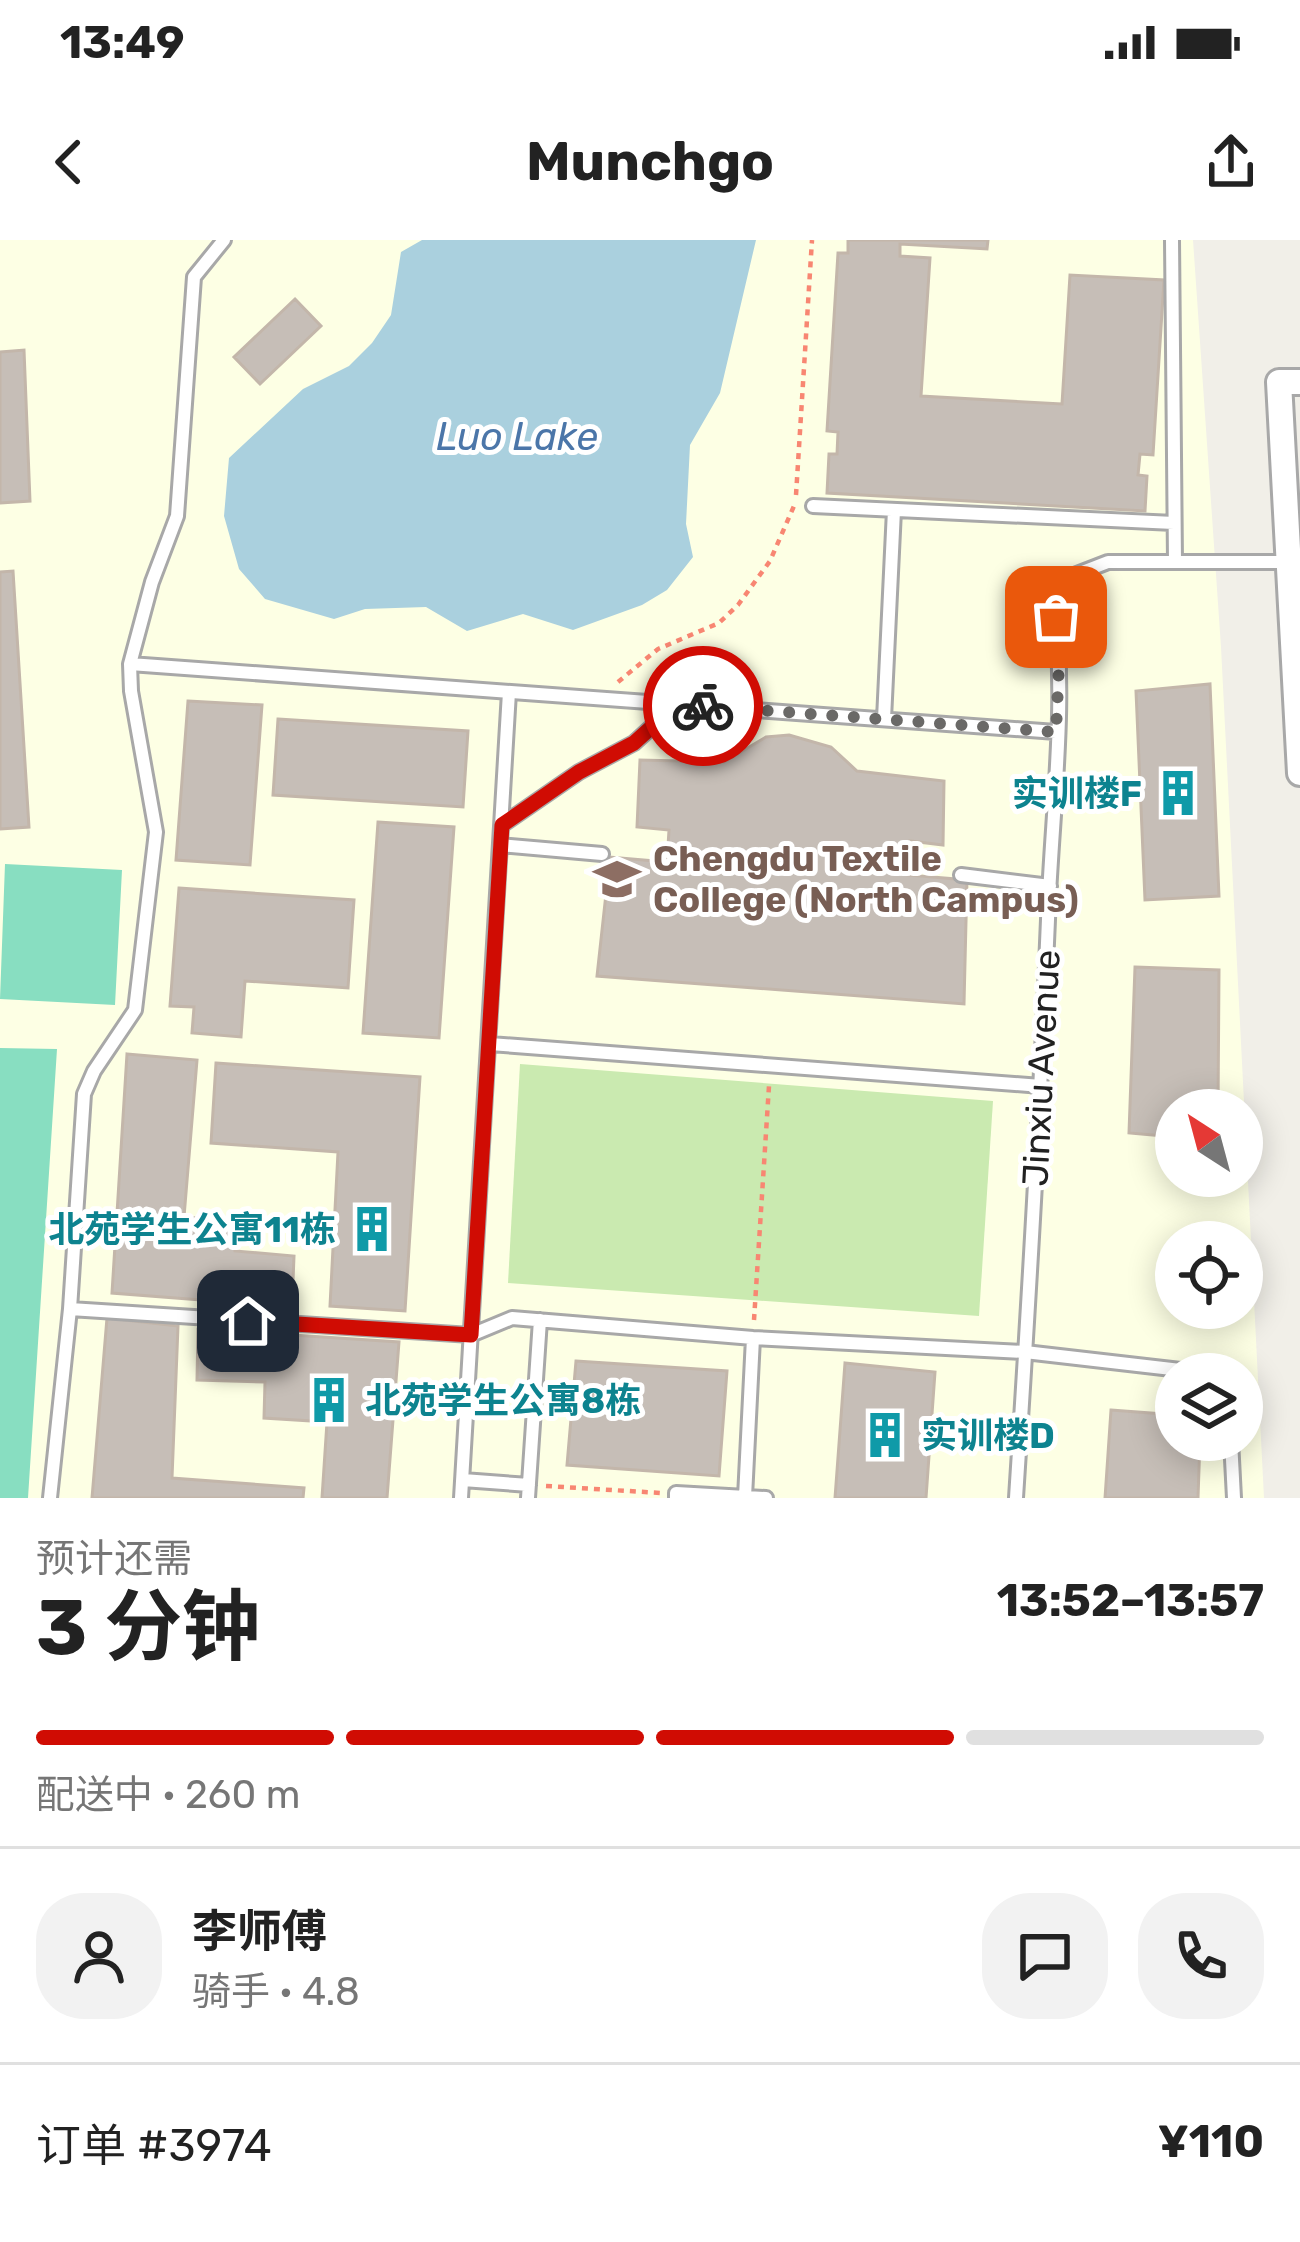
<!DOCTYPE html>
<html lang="zh">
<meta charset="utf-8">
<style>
body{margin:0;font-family:Rubik,"Noto Sans SC",sans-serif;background:#f2f2f2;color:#222;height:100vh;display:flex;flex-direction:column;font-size:45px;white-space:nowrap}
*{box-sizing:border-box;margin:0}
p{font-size:39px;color:#767676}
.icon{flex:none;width:66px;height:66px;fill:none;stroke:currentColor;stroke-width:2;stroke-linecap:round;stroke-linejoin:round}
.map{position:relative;height:1258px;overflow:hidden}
.drawer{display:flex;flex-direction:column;background:#fff;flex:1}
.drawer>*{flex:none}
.needle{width:78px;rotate:324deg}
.tools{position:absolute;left:1155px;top:849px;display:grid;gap:24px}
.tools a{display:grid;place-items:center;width:108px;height:108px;border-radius:50%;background:#fff;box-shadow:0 6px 30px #0003;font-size:60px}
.pin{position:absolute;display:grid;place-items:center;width:102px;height:102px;color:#fff;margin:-51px;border-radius:24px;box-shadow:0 6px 18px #0006}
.courier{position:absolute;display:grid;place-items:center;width:120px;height:120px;margin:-60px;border:9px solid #d00c03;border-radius:50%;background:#fff;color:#222;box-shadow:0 3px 15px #0007}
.headline em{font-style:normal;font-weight:700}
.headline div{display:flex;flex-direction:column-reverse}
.headline{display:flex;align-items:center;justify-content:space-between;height:204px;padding:0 36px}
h1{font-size:78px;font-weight:700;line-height:90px}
.bar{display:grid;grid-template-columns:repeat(4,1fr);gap:18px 12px;align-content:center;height:144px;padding:0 36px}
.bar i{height:15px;border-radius:9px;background:#e0e0e0}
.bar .selected{background:#d00c03}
.bar p{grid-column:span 4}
.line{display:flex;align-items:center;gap:30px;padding:0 36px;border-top:3px solid #e0e0e0}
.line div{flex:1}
.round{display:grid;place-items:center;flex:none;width:126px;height:126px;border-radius:48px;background:#f2f2f2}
.status{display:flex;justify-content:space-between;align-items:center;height:84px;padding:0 60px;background:#fff;direction:ltr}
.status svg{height:33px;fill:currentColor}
header{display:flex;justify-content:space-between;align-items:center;height:156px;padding:0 36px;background:#fff;font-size:54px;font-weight:700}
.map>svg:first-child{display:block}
.education{fill:#fdffe4;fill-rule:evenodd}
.grass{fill:#caeab0}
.pitch{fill:#88dec1}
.water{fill:#aad0de}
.building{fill:#c6beb7;stroke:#c3b6aa;stroke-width:3}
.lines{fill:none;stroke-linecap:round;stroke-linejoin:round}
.service-casing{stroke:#a8a8a8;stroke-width:18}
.minor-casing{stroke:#a8a8a8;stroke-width:30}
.path{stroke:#f88672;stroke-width:4.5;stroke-dasharray:6 6;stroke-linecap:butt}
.service{stroke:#fff;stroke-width:12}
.minor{stroke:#fff;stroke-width:24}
.done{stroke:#6a6967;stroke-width:12;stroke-dasharray:0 21.6}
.route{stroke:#d00c03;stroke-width:15}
.labels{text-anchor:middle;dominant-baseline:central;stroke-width:10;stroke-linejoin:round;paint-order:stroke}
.culture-label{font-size:36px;font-weight:bold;fill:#0d838f;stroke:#fff;text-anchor:end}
.education-label{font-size:36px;font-weight:bold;fill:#785e54;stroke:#fff;text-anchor:start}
.street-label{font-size:36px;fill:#212121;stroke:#fff}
.water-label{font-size:39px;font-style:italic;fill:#4b76a9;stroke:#fff}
</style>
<div class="status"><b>13:49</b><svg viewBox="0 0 49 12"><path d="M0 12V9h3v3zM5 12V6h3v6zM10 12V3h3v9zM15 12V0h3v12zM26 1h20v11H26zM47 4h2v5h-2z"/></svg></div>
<header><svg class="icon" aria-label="back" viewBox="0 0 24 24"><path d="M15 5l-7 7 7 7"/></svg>Munchgo<svg class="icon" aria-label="share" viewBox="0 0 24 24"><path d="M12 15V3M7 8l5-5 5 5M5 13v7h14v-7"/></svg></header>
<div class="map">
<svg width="1300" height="1258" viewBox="0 0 1300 1258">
<rect width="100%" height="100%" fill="#f1efe8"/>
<path class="education" d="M 0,0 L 1193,0 L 1221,407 L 1264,1258 L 0,1258 ZM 1176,870 L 1242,870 L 1242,936 L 1176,936 ZM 1176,1002 L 1242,1002 L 1242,1068 L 1176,1068 ZM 1176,1134 L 1242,1134 L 1242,1200 L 1176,1200 Z"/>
<path class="grass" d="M 520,824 L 993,861 L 979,1076 L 508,1043 Z"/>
<path class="pitch" d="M 5,624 L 122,630 L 115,765 L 0,759 Z
M 0,808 L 57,809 L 28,1258 L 0,1258 Z"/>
<path class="water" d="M 422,0 L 756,0 L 720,153 L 690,205 L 686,284 L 693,317 L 667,350 L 642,365 L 573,390 L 523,374 L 467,391 L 426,367 L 365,369 L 334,379 L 265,359 L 239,329 L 224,276 L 229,218 L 303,149 L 349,126 L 372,103 L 391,75 L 401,12 Z"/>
<path class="building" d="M 848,0 L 988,0 L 987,9 L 900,4 L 900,16 L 930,18 L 921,156 L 1062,164 L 1070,35 L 1164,40 L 1153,215 L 1140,214 L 1138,235 L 1147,236 L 1145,271 L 827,253 L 829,214 L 837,214 L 838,192 L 827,191 L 838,13 L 848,13 Z
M 295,59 L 321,86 L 260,144 L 234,117 Z
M 24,110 L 30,261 L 0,263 L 0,112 Z
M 13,331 L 29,587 L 0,589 L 0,332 Z
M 1210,444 L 1219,656 L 1145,660 L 1136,451 Z
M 188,461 L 262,465 L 250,625 L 176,620 Z
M 278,479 L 468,491 L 463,567 L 273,555 Z
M 789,495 L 831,507 L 857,531 L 944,541 L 943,605 L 910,601 L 908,635 L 967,640 L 964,764 L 597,736 L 610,617 L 667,622 L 669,590 L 637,587 L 640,520 L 724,522 L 766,497 Z
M 378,582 L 454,587 L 439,798 L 363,793 Z
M 179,648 L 354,660 L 348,748 L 245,741 L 241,797 L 192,793 L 194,767 L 170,766 Z
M 1135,727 L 1219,730 L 1218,870 L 1176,870 L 1176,897 L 1129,893 Z
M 127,814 L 197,820 L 184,977 L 236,981 L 235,1011 L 294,1016 L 292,1067 L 112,1053 Z
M 216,823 L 420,837 L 405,1071 L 330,1066 L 338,912 L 211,903 Z
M 107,1078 L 178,1086 L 172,1238 L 304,1248 L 303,1258 L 92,1258 Z
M 198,1089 L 399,1102 L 387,1258 L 322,1258 L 327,1182 L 264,1178 L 265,1142 L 197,1140 Z
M 576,1121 L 727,1131 L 719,1236 L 567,1225 Z
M 845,1123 L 935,1132 L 926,1258 L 835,1258 Z
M 1111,1170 L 1176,1175 L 1176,1200 L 1200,1200 L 1198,1258 L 1105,1258 Z"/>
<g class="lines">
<defs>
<path id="service" d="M 1172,0 L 1175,322
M 813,266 L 1174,283
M 130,424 L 1056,492
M 884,479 L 894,270
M 502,585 L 579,532 L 634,503 L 677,464
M 500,605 L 602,614
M 961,635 L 1050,646
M 490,804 L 1041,846
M 70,1069 L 471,1095 L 512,1078 L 753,1098 L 1025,1112 L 1215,1134
M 1231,1200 L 1234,1258
M 463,1240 L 529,1245
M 745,1257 L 753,1098
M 50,1258 L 70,1069 L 84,854 L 94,831 L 135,770 L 156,592 L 131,451 L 130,424 L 152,342 L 177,276 L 194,37 L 224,0
M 461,1258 L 509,452
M 528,1258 L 540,1080
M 676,1258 L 676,1253 L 766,1258
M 1016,1258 C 1029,1057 1041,856 1049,655 C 1054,555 1067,452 1053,353 L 1077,334 L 1108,322 L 1288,322"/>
<path id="minor" d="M 1300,142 L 1279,142 L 1300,533"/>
</defs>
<use href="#service" class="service-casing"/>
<use href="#minor" class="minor-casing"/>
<path class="path" d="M 796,255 L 812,0
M 618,442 L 658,409 L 719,383 L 738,365 L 770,321 L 794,266
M 754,1080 L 769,846
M 546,1246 L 661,1253"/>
<use href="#service" class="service"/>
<use href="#minor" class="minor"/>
</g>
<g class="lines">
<path class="done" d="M 703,466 L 1056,492 L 1060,402 L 1056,377"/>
<path class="route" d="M 248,1081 L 471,1095 L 502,585 L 579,532 L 634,503 L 677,464 L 703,466"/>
</g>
<defs>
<symbol id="building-bare" viewBox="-9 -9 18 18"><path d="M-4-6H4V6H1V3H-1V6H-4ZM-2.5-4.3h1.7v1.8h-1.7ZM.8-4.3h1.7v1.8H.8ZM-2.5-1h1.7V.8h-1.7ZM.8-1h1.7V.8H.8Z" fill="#0f9aa8" stroke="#fff" stroke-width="2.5" paint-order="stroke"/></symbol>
<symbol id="university-bare" viewBox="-9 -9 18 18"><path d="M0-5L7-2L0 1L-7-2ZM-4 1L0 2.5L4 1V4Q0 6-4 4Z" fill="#8d6e63" stroke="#fff" stroke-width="2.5" paint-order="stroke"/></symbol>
</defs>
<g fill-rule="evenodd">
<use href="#building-bare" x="1145" y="520" width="66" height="66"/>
<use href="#university-bare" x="584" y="606" width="66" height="66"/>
<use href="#building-bare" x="339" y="956" width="66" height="66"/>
<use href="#building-bare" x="296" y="1127" width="66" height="66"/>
<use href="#building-bare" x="852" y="1162" width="66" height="66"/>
</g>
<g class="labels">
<g class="culture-label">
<text x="1142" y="553">实训楼F</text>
<text x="336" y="989">北苑学生公寓11栋</text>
<text x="365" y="1160" text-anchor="start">北苑学生公寓8栋</text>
<text x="921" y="1195" text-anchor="start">实训楼D</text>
</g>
<g class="education-label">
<text x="653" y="618">Chengdu Textile<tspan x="653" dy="41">College (North Campus)</tspan></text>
</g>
<g class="street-label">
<text transform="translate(1041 828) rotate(-87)">Jinxiu Avenue</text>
</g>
<g class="water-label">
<text x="517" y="197">Luo Lake</text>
</g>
</g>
</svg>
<div class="tools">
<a><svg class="needle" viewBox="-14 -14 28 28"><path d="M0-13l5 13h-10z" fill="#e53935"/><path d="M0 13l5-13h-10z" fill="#767676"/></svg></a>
<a><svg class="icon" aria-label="locate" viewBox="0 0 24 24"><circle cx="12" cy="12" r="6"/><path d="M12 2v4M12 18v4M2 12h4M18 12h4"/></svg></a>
<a><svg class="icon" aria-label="layers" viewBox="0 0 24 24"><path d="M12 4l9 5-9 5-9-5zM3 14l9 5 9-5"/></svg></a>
</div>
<div class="pin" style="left:1056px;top:377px;background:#ea580c"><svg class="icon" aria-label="bag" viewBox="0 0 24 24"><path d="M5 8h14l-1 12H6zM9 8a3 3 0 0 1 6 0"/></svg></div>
<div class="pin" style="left:248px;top:1081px;background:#1f2937"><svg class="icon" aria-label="home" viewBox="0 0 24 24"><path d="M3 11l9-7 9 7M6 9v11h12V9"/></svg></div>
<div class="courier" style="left:703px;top:466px"><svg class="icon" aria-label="bike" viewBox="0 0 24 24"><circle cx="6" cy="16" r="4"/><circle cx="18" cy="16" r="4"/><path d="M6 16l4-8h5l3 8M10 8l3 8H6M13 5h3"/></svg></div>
</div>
<section class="drawer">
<div class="headline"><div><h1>3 分钟</h1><p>预计还需</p></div><em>13:52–13:57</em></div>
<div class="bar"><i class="selected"></i><i class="selected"></i><i class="selected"></i><i></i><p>配送中 · 260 m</p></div>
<div class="line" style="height:216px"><a class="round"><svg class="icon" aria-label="person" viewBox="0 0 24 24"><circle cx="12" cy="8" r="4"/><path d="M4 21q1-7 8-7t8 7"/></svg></a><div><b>李师傅</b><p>骑手 · 4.8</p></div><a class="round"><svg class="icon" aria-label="chat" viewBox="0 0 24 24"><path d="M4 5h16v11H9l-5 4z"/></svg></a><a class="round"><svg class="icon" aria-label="phone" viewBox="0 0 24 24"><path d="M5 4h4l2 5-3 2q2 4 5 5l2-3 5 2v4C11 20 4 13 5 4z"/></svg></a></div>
<div class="line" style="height:156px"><div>订单 #3974</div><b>¥110</b></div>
</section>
